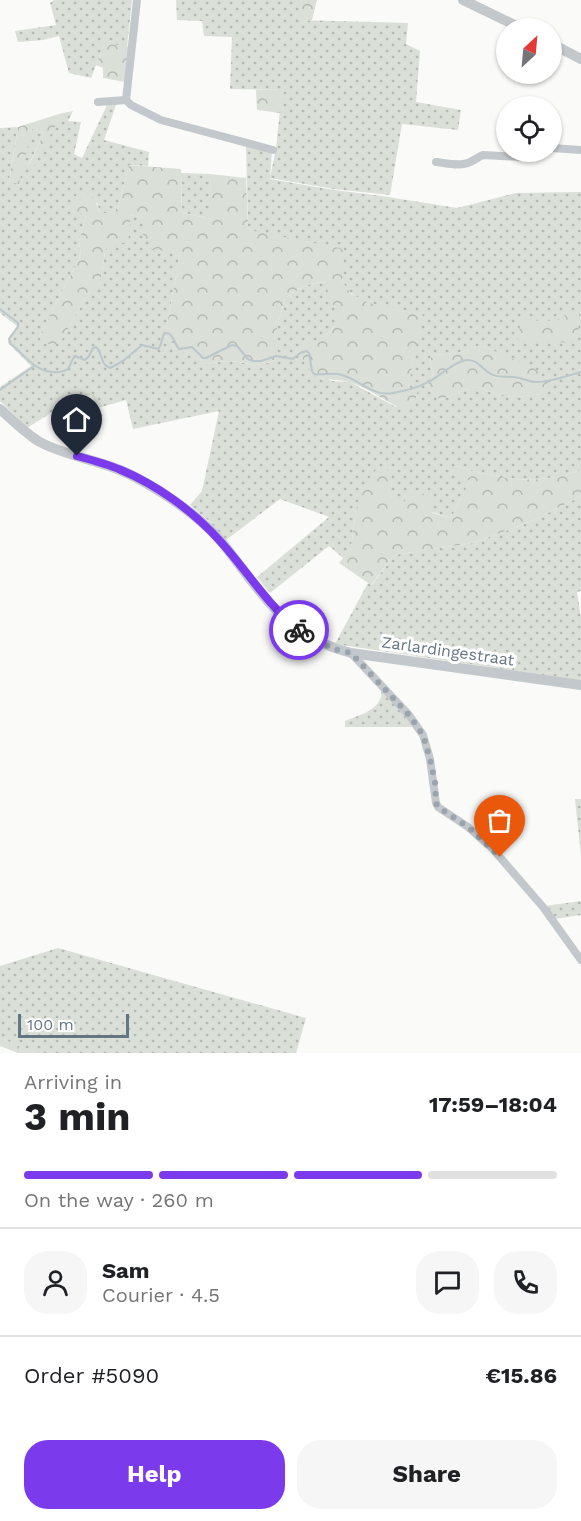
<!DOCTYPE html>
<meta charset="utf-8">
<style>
body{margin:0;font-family:"Work Sans",sans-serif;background:#f6f6f6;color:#202124;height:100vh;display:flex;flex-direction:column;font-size:22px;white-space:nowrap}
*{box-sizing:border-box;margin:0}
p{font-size:20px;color:#757577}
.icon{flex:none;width:33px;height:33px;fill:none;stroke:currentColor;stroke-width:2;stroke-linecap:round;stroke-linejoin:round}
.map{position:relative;height:1053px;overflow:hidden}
.side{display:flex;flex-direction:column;background:#fff;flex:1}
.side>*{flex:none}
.needle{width:39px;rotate:26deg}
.tools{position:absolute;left:496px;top:18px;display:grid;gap:12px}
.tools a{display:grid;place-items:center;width:66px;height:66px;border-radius:50%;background:#fff;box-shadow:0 2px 4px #0004;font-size:30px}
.scale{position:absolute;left:18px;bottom:15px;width:111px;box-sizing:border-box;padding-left:6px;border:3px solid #657683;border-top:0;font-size:16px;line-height:21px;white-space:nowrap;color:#657683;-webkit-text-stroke:4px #fff;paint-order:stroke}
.pin{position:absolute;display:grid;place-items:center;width:51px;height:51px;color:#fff;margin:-62px -26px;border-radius:50% 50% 50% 0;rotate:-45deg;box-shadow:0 0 6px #0007}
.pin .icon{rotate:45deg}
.courier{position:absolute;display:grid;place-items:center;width:60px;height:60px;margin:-30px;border:4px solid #7c3aed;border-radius:50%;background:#fff;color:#222;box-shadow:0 2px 8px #0007}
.overview em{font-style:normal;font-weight:700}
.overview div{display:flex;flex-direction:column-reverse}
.overview{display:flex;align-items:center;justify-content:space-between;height:102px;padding:0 24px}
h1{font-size:39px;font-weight:700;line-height:45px}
.bar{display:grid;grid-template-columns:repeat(4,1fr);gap:9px 6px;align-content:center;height:72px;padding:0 24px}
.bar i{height:8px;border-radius:4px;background:#e0e0e0}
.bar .on{background:#7c3aed}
.bar p{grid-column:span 4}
.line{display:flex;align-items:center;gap:15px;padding:0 24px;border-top:2px solid #e0e0e0}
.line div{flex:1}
.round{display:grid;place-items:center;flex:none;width:63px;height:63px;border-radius:24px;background:#f6f6f6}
.cta{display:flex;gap:12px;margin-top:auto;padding:12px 24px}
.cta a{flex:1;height:69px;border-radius:24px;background:#7c3aed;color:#fff;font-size:24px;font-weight:700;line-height:69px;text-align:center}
.cta a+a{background:#f6f6f6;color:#202124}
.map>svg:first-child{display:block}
.grass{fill:url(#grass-dots);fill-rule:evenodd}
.forest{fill:url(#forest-crowns)}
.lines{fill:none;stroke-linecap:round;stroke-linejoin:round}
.stream{stroke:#bbc7cb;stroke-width:2}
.minor{stroke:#c3c8cc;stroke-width:8}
.tertiary{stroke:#c3c8cc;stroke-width:10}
.done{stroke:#99a4ac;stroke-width:6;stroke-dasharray:0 10.8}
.route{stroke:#7c3aed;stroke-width:8}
.labels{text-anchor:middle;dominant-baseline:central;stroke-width:6;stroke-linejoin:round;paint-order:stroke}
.street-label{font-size:16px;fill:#657683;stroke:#fff}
</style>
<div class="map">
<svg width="581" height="1053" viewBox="0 0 581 1053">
<defs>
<pattern id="grass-dots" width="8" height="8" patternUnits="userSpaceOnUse" patternTransform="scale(1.5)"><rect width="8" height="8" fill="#dadfd7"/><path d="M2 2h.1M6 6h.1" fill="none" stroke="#b4b9b4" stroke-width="1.8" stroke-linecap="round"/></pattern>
<pattern id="forest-crowns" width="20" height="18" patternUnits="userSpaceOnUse" patternTransform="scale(1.5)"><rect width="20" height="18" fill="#dadfd7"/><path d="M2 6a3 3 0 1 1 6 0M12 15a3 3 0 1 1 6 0" fill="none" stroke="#b4b9b4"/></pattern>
</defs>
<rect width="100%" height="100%" fill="#fafaf8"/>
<path class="grass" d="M 54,0 L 132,0 L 127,47 L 104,44 L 91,78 L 69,73 L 59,36 L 43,40 L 18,42 L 15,31 L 56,25 L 50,3 Z
M 176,0 L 302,0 L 297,20 L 408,23 L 406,44 L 420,51 L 416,102 L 461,110 L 458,130 L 402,124 L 390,195 L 334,189 L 270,178 L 276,149 L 282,90 L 230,89 L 232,37 L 204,36 L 202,21 L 177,20 Z
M 117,102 L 104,140 L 149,152 L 148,166 L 129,165 L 118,208 L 110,213 L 100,213 L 97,202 L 86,215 L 79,242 L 81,255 L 39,337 L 57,344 L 62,339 L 89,292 L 101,277 L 106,246 L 131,215 L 144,218 L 144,241 L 150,241 L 180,253 L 165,336 L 172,343 L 174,349 L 191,353 L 205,364 C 213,363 222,361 230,361 C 246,362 258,369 274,360 L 274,340 L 285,298 C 299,289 314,278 331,284 L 330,301 L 335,307 L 335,326 L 324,337 L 320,378 L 328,379 L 332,381 L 350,382 L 396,407 L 417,390 L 408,387 L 422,315 C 399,310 342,305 341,274 L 254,231 L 248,227 L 246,145 L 272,152 L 270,179 L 334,190 L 382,196 L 457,208 L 516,193 L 581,192 L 581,470 C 571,473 560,477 549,478 C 516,483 486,475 455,466 L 452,473 L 470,481 L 451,518 L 431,512 L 412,489 L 403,505 C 395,501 390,498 389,489 L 364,494 L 356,509 L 351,548 L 343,558 L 329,546 L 270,593 L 257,577 L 329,517 L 280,499 L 226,540 L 209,521 L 190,505 L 202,491 L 219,411 L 133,429 L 126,400 L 98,408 L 91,395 L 49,414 L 27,428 L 0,401 L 0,387 L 31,366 L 8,343 L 8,338 L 17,326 L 0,313 L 0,128 L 18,127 L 9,181 L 32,129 L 44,133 L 28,166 L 57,123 L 59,114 L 73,111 L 68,121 L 81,122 L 74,154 L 82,158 L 108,103 ZM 483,346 L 512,360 L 545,389 L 541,394 L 517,397 L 502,396 L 477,387 L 470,388 L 440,400 L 427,386 L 433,376 L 430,360 L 433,355 L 458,353 L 475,347 Z
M 181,173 L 210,174 L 212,219 L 182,213 Z
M 581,496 L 581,591 L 577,592 L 581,618 L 581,681 L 335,644 L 368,583 L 372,585 L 394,555 L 473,543 L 532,521 Z
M 380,687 L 416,727 L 345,727 L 345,721 C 357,716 377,711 381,697 C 382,694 381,690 380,687 Z
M 575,799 L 581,799 L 581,855 Z
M 581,901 L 581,915 L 555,919 L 545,906 Z
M 58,948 L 306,1018 L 296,1053 L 37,1053 L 0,1038 L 0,966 Z"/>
<path class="forest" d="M 302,0 L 317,0 L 312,20 L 296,20 Z
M 104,44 L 124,45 L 129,47 L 125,82 L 103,78 L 103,68 L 96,65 Z
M 256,90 L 282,90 L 281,113 L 257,110 Z
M 59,114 L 57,123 L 32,169 L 28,167 L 44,133 L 32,129 L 19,184 L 9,182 L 18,127 Z
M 129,165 L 181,169 L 182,213 L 211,219 L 210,174 L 246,178 L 248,227 L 254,231 L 344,249 L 342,281 L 351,294 L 369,303 L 423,314 L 408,387 L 418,390 L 414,405 L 408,411 C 387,404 370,388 349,382 C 340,379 321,381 313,375 C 309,371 300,357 302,351 C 305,342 319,341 325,336 C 329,333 332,329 335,326 L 335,307 L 330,301 L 327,292 L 330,284 C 314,278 299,289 285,298 L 274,340 L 274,360 C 257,369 247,362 230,361 C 221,361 213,363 204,364 L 191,353 L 178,352 L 174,349 L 172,343 L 165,336 L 180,253 L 152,249 L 150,241 L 143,241 L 144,218 L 131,215 L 128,242 L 106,246 L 101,277 L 96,290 L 89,292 L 62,339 L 57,344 L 44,344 L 39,337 L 81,255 L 79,242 L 86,215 L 70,211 L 71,202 L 79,192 C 93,193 96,200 100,213 L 110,213 L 118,208 Z
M 567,313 L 579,314 L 578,343 L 518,340 L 521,319 C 535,320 558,325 567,313 Z
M 483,346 L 537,370 L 548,382 L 545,389 L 541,394 L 517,397 L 502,396 L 477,387 L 470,388 L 440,400 L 427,386 L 433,376 L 430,360 L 433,355 L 458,353 L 475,347 Z
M 455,466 C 486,475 516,483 549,478 C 560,477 571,473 581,470 L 581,496 L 532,521 L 473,543 L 394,555 L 371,585 L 339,563 L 351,548 L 356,509 L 371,475 L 378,468 L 383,467 L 390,472 C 390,487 385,498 403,504 L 412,489 L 435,499 L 432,513 L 451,518 L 470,481 L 451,473 Z
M 0,1038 L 37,1053 L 18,1053 L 0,1046 Z"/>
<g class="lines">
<path class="stream" d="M 0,309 L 18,323 L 18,327 L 9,339 L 11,344 C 27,357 36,374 59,372 C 62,371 66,371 68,369 C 71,365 71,360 75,356 L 85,360 L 89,356 L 93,348 L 96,347 C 103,353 100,365 110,368 L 123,361 L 142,345 L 158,349 C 162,345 161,339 164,334 L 168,333 C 175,337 174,344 179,349 L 192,347 L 203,358 L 206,358 L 232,345 L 237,346 L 248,359 L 253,361 L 261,361 L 276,356 L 293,359 L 300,353 L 307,351 L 309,353 L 312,371 L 314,374 C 324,375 333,372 342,375 C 360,380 373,397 393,393 C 404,391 418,388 428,382 C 439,377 456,360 468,360 C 478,360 483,370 491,374 C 498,378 505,376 513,377 C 521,377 528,382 536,382 C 547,383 570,375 581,372
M 0,390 L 34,366"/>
<path class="minor" d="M 126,100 L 137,0
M 98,102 L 126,100 L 131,105 L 161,120 L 273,150
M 552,148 L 581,150
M 436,162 C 446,163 461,167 470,162 C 475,160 478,157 483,155 L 522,157 L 534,152
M 351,653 L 409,715 L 423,735 L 430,759 L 436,803 L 438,807 L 468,827 L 492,848 L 543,907 L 581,960"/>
<path class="tertiary" d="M 463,0 L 521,28
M 552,44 L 581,59
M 0,409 C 12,420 24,432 38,441 C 63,455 93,459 120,470 C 135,476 150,485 164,494 C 184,507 204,522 220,540 C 245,570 266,606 298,629 C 314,641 332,648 351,653 L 581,685"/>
</g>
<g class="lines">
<path class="done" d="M 299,630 L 318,641 L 334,649 L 351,653 L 409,715 L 423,735 L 430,759 L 435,782 L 436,803 L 438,807 L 468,827 L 500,857"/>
<path class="route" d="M 77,456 C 92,460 107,464 121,470 C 157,485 193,511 219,540 C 246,569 267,605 299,630"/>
</g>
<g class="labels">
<g class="street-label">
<text transform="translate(448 651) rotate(8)">Zarlardingestraat</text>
</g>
</g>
</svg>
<div class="tools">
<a><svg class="needle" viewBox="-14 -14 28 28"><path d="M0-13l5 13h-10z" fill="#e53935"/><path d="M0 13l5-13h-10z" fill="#757577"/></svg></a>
<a><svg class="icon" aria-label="locate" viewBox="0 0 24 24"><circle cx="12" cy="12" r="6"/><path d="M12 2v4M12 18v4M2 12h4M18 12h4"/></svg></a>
</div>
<div class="scale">100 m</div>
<div class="pin" style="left:500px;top:857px;background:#ea580c"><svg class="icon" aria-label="bag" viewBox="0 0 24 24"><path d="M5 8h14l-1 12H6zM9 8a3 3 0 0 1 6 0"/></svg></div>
<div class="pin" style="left:77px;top:456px;background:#1f2937"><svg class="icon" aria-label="home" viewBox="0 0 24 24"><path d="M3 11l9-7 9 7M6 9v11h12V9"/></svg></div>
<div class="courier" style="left:299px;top:630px"><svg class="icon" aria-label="bike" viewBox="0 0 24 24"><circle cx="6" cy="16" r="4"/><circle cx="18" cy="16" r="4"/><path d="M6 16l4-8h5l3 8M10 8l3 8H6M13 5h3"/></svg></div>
</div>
<section class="side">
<div class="overview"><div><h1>3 min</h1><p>Arriving in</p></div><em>17:59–18:04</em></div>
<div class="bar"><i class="on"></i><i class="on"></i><i class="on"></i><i></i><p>On the way · 260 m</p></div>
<div class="line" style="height:108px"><a class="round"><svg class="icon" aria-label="person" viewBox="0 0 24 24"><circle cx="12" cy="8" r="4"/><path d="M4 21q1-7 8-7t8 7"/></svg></a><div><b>Sam</b><p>Courier · 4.5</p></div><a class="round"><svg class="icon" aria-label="chat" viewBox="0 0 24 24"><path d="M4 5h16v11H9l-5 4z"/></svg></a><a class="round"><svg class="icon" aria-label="phone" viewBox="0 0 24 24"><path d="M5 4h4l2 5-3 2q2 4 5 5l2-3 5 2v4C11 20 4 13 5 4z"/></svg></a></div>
<div class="line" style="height:78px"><div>Order #5090</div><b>€15.86</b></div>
<div class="cta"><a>Help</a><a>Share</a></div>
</section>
